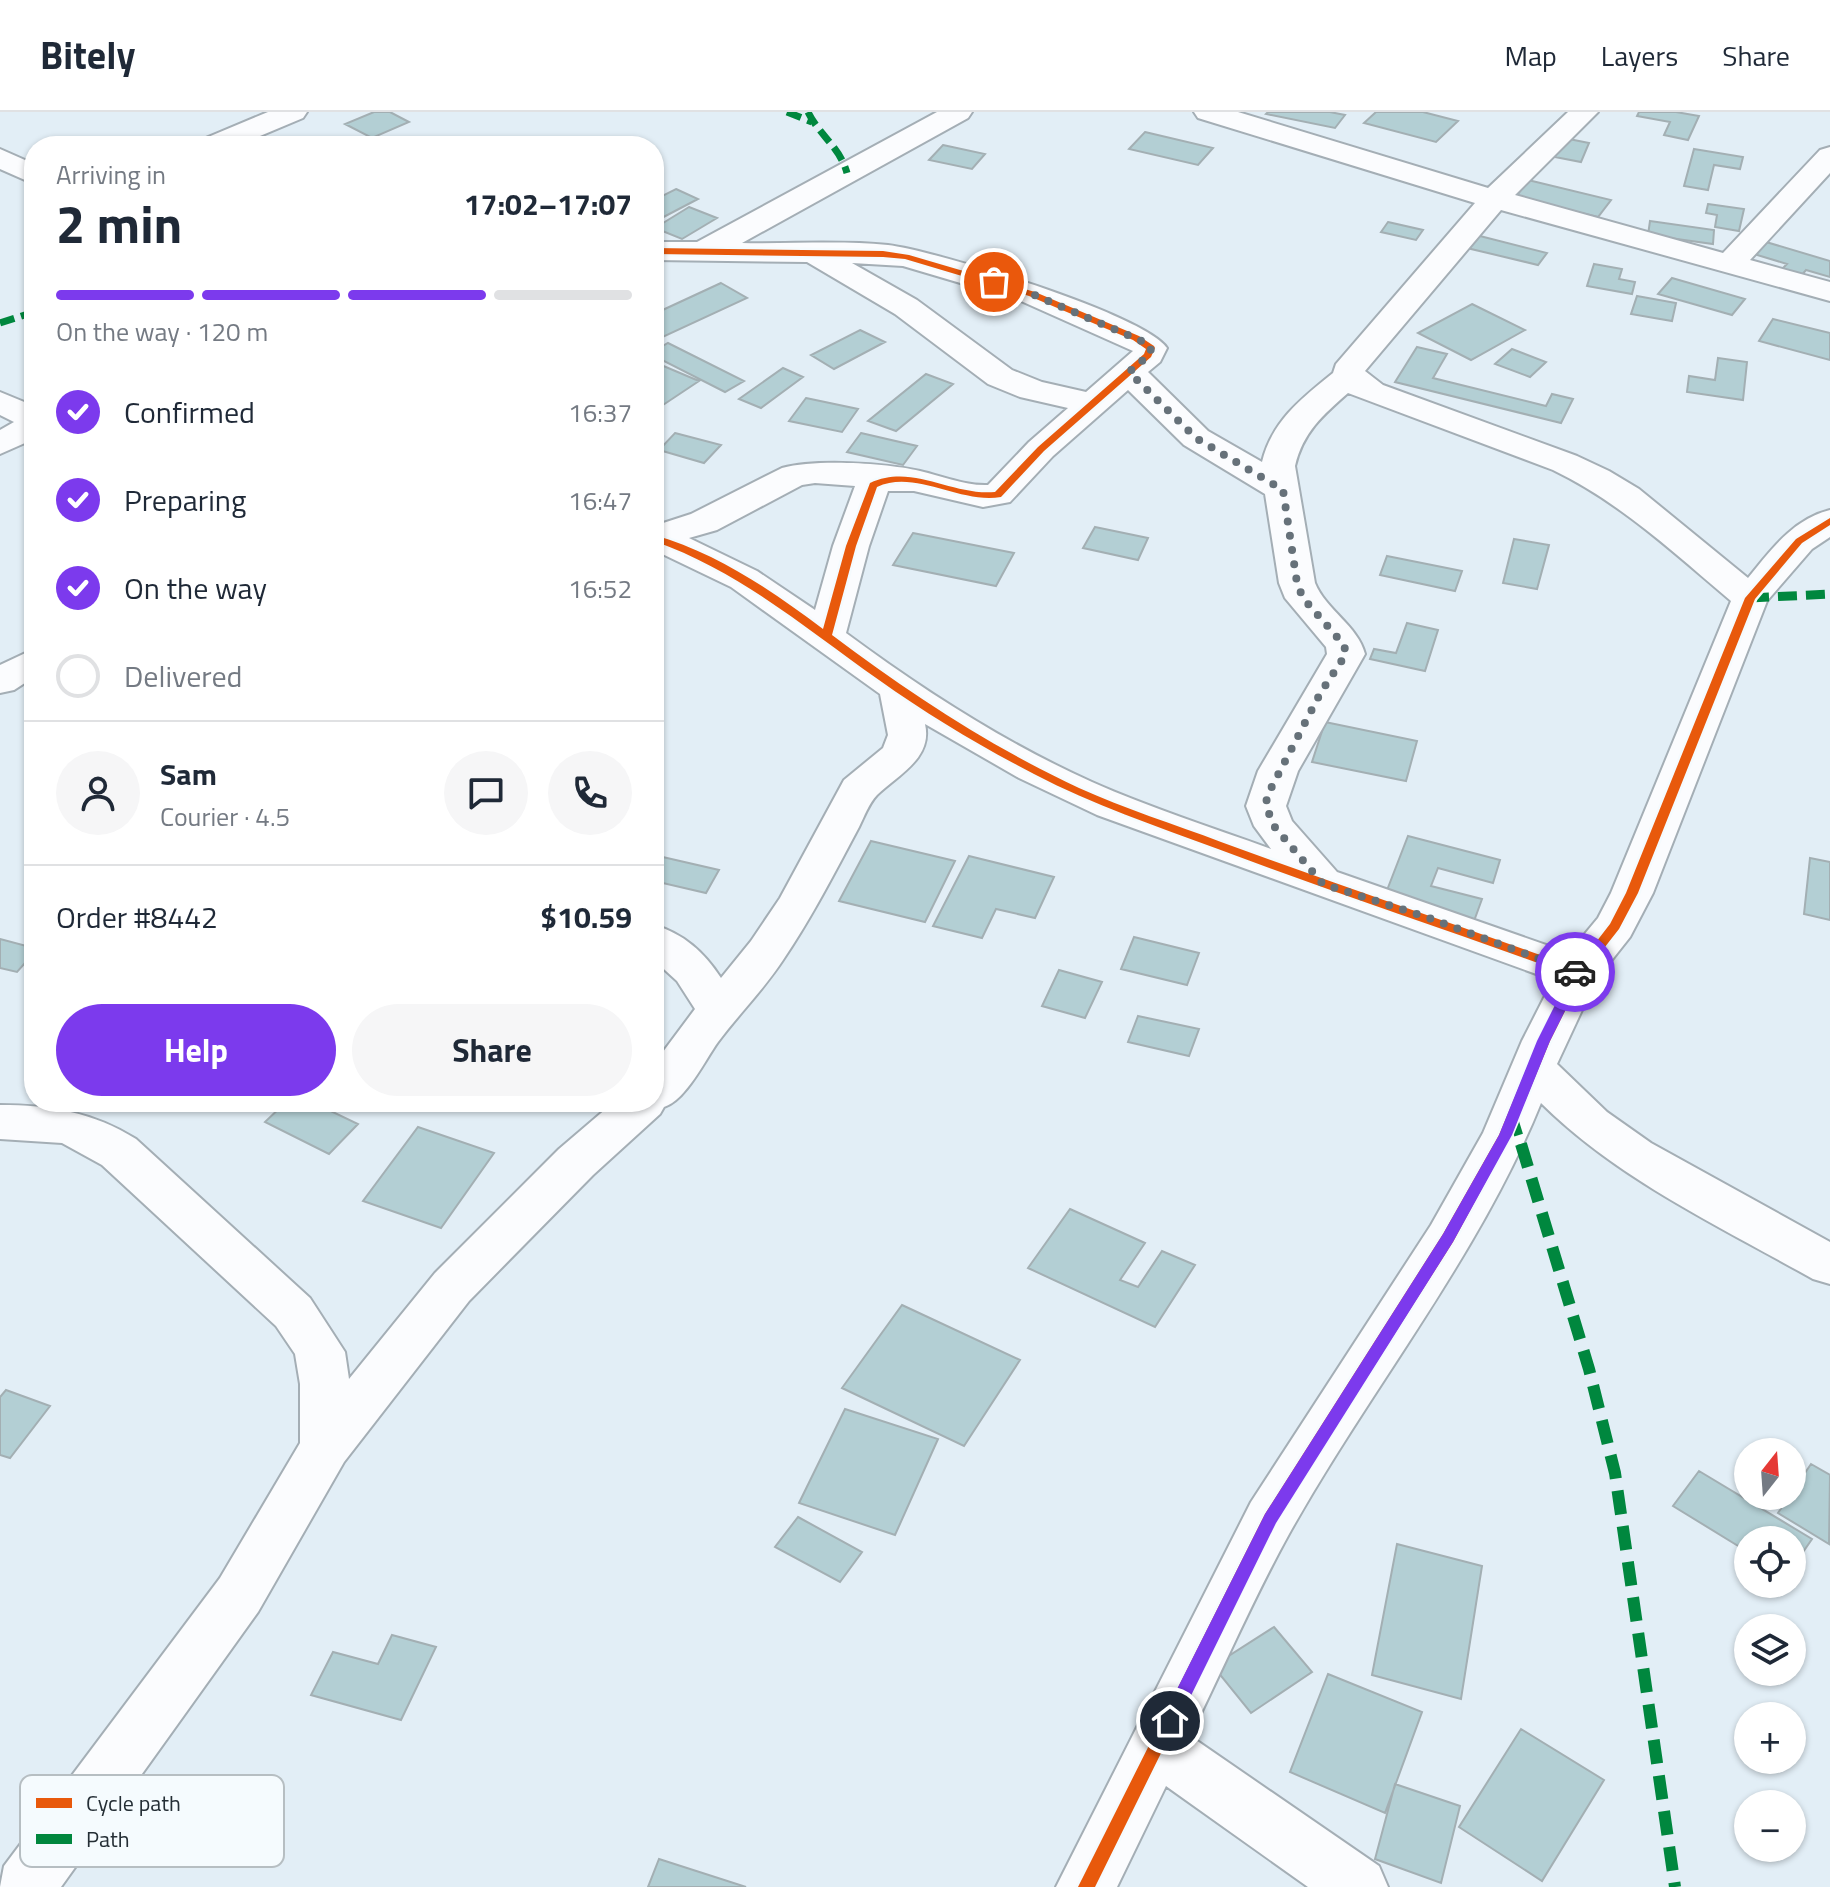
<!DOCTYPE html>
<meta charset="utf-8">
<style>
body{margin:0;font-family:"Titillium Web",sans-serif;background:#f6f6f7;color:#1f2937;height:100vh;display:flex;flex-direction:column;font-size:30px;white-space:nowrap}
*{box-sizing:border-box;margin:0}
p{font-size:26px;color:#747a83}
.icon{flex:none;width:44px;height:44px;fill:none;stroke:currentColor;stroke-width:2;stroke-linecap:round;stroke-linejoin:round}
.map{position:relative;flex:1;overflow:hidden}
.details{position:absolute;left:24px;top:24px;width:640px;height:976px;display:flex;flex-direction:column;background:#fff;border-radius:32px;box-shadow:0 2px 6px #0004}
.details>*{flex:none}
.needle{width:52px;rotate:17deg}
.buttons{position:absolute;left:1734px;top:1326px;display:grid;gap:16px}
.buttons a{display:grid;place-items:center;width:72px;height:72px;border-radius:50%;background:#fff;box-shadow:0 2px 6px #0004;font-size:40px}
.pin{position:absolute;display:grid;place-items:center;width:68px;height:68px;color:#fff;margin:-34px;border:4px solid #fff;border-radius:50%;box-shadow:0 2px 8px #0007}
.courier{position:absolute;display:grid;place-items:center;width:80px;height:80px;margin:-40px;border:6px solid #7c3aed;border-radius:50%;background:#fff;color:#222;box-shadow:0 2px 10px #0007}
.overview em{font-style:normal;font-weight:700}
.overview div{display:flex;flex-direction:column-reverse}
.overview{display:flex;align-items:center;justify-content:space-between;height:136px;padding:0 32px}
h1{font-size:52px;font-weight:700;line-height:60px}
.bar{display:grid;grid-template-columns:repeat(4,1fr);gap:12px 8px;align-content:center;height:96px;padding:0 32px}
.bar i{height:10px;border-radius:6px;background:#e0e1e3}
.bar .selected{background:#7c3aed}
.bar p{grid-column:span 4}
.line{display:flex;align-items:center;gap:20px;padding:0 32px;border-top:2px solid #e0e1e3}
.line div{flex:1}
.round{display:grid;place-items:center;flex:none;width:84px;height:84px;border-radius:42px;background:#f6f6f7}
ol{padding:0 32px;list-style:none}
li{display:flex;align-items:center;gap:24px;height:88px}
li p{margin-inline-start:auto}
li .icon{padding:8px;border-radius:50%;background:#7c3aed;color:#fff;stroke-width:4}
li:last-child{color:#747a83}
li i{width:44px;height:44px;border:4px solid #e0e1e3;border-radius:50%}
.cta{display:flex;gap:16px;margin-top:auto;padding:16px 32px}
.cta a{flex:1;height:92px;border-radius:48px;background:#7c3aed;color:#fff;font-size:32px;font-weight:700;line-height:92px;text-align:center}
.cta a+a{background:#f6f6f7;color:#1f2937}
header{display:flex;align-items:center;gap:48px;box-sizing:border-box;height:112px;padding:0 40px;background:#fff;border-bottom:2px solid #e0e1e3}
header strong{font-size:38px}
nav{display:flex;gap:44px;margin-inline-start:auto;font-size:28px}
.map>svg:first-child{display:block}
.building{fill:#b3cfd4;stroke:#a3afb3;stroke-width:2}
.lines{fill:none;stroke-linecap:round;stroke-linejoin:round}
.minor-casing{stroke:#a4aeb5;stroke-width:4}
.minor{fill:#fbfcfe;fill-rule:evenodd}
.quiet-far2{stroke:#00873e;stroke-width:7;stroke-dasharray:15 7;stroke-linecap:butt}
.quiet-far1{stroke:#00873e;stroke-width:9;stroke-dasharray:19 9;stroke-linecap:butt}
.quiet{stroke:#00873e;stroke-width:12;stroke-dasharray:24 12;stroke-linecap:butt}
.cycleway-casing{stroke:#f5fbfe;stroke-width:5}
.cycleway{fill:#e8590c;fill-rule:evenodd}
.route{fill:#7c3aed}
.done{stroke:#667179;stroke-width:8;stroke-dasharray:0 14.4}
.key{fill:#f5fbfe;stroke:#b6bec2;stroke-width:2}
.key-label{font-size:22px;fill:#242e35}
</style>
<header>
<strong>Bitely</strong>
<nav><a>Map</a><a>Layers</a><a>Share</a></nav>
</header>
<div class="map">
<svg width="1830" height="1775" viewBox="0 0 1830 1775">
<rect width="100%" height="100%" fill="#e2eef6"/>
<path class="building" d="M 374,0 L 390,0 L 409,10 L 372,26 L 345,12 Z
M 1268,0 L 1330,0 L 1345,3 L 1335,16 L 1266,2 Z
M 1376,0 L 1423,0 L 1458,9 L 1436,30 L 1364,11 Z
M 1639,0 L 1676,0 L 1699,4 L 1688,28 L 1664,23 L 1670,10 L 1637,4 Z
M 1145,20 L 1213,36 L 1198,53 L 1129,37 Z
M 1564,26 L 1589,31 L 1581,50 L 1555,45 Z
M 943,33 L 985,42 L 972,57 L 929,48 Z
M 1694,37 L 1743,45 L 1740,57 L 1714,53 L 1708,78 L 1684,74 Z
M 1528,68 L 1611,88 L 1598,105 L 1516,85 Z
M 676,77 L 698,87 L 654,110 L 654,88 Z
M 1708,92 L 1744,97 L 1739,119 L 1715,115 L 1717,103 L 1706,101 Z
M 689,95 L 717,106 L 682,127 L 655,116 Z
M 1650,109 L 1714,118 L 1713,132 L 1648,123 Z
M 1388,110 L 1423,118 L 1416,128 L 1381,120 Z
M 1476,123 L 1547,141 L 1538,153 L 1467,136 Z
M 1766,130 L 1830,149 L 1830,165 L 1806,158 L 1801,164 L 1781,158 L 1787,152 L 1754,142 Z
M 1594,152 L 1622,157 L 1619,167 L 1635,170 L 1632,182 L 1587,174 Z
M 1672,166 L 1745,187 L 1732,203 L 1658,182 Z
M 721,171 L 747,186 L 654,229 L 654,202 Z
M 1637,184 L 1676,191 L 1672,209 L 1631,202 Z
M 1472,192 L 1525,218 L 1471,248 L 1418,221 Z
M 1773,207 L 1830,221 L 1830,248 L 1759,229 Z
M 860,218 L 885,230 L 834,257 L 811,243 Z
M 668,231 L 744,269 L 725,280 L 654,244 L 654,239 Z
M 1417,235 L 1447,242 L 1433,266 L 1546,294 L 1552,282 L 1573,287 L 1561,311 L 1395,270 Z
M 1512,237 L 1546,250 L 1530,265 L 1495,252 Z
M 1718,246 L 1747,250 L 1743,288 L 1687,280 L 1689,264 L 1715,268 Z
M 654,250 L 699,269 L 654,299 Z
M 783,256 L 803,265 L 761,296 L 739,287 Z
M 926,262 L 953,272 L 896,319 L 868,309 Z
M 806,286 L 858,297 L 842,320 L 789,309 Z
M 675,321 L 721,333 L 704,351 L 659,338 Z
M 861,321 L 917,334 L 903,353 L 847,340 Z
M 1095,415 L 1148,426 L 1138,448 L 1083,436 Z
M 913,421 L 1014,441 L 996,474 L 893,453 Z
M 1514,427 L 1549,433 L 1537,477 L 1503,471 Z
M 1387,444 L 1462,459 L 1455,479 L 1380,463 Z
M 1407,511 L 1438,518 L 1425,559 L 1370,547 L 1374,537 L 1396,541 Z
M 1325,610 L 1417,629 L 1406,669 L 1312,650 Z
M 1408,724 L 1500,748 L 1493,771 L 1438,756 L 1431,774 L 1482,787 L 1474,809 L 1384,786 Z
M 871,729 L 955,749 L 925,810 L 839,789 Z
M 654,743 L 719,758 L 706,781 L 654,769 Z
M 969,744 L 1054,765 L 1035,806 L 996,797 L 982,826 L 933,814 Z
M 1810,746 L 1830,750 L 1830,808 L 1804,802 Z
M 1134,825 L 1199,841 L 1187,873 L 1121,857 Z
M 0,827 L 34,836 L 34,841 L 17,860 L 0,856 Z
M 1059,858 L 1102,870 L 1085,906 L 1042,894 Z
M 1138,904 L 1199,917 L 1189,944 L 1128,930 Z
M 286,990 L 312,990 L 358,1012 L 329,1042 L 265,1010 Z
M 418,1015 L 494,1041 L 441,1116 L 363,1089 Z
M 1070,1097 L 1145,1131 L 1120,1168 L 1138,1175 L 1162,1139 L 1195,1153 L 1155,1215 L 1028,1156 Z
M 902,1193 L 1020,1248 L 964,1334 L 842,1276 Z
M 6,1278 L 50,1294 L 10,1346 L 0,1343 L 0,1285 Z
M 845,1297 L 938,1327 L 895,1423 L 799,1391 Z
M 1811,1352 L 1830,1363 L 1829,1432 L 1778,1401 Z
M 1699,1359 L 1812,1427 L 1792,1456 L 1792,1428 L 1748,1428 L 1748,1440 L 1673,1394 Z
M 798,1405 L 862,1440 L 840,1470 L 775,1435 Z
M 1397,1432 L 1482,1454 L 1461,1587 L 1372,1563 Z
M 1274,1515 L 1312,1560 L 1251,1601 L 1213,1554 Z
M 392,1523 L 436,1535 L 401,1608 L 311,1583 L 333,1540 L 378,1552 Z
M 1328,1562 L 1422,1600 L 1385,1701 L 1290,1660 Z
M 1521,1617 L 1604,1668 L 1542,1769 L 1459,1715 Z
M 1395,1672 L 1460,1694 L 1441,1771 L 1375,1747 Z
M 659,1747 L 746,1775 L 648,1775 Z"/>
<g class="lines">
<defs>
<path id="minor" d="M 268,0 L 307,0 L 303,6 L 236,34 L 196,34 L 201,28 Z
M 937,0 L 972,0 L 968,6 L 742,131 C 790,132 841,128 888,133 C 936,139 1144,202 1167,236 L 1160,250 L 1148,260 L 1208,319 L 1262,350 C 1272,309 1302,286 1333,261 L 1336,252 L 1475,91 L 1198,6 L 1194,0 L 1238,0 L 1488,76 L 1568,0 L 1598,0 L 1515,83 L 1723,141 L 1820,38 L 1830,35 L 1830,61 L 1750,148 L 1830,170 L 1830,189 L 1501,98 L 1365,259 L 1383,273 L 1577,344 L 1609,359 L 1639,377 L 1748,466 C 1771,438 1793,407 1830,398 L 1830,425 L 1812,437 L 1767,489 L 1653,781 L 1630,825 L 1596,868 L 1557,952 L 1607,1000 L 1651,1031 L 1830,1130 L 1830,1172 L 1813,1167 C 1719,1114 1619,1068 1541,991 C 1478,1146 1370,1277 1289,1422 C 1253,1487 1223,1557 1190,1624 L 1379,1754 L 1388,1775 L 1308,1775 L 1166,1674 L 1117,1775 L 1056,1775 L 1251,1390 L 1431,1113 L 1483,1021 L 1522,929 L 1553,868 L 1097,703 L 1019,666 L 925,612 C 933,646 898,663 877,683 C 869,691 864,705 859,715 C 835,760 812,805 783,848 C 764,877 739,902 718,930 C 705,948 686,988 664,995 L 660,1002 L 593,1063 L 469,1189 L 344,1350 L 258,1500 L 61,1775 L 0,1775 L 4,1754 L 220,1466 L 300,1331 L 300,1272 L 295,1242 L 276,1214 L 102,1053 L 62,1031 L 0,1027 L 0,993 C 50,993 93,1000 136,1027 L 310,1186 L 345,1240 L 349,1267 L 435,1161 L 559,1037 L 614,990 L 654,990 L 654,952 L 695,897 L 677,869 L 654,848 L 654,813 C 684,822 704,840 721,866 L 751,829 L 780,786 L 844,668 L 883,636 L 888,623 L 880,582 L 731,475 L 654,438 L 654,414 L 691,402 L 782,356 C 816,347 885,351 920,359 C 942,364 965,374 988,373 L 1029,330 L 1068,296 L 1020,285 L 988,272 L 895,202 L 807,150 L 654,148 L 654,130 L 697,130 ZM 852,151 L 903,154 L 1021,189 L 1133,239 L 1086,280 L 1042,270 L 1012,258 L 917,188 ZM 1128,278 L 1184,333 L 1265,382 L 1279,471 L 1285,486 L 1326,535 L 1327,542 L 1258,659 L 1246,694 L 1254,714 L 1271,737 C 1211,715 1150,696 1092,670 C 1005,631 923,578 846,521 L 869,434 L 888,379 L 914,379 L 983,395 L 1010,390 L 1053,344 ZM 1348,281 L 1553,358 C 1621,391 1673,440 1731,489 L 1611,781 L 1598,806 L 1569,841 L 1337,760 L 1292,709 L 1286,694 L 1298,659 L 1365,542 C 1358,514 1326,498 1315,471 L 1295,354 C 1303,320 1323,303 1348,281 ZM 815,371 L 855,374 L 833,434 L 815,498 L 757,459 L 689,426 L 717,418 L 802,373 Z
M 0,37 L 34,52 L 34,72 L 0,57 Z
M 0,280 L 34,294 L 34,327 L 0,342 L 0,318 L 14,310 L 0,303 Z
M 34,537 L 34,565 L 14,578 L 0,581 L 0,553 Z"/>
</defs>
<use href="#minor" class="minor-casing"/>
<use href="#minor" class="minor"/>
<path class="quiet-far2" d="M 787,0 L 812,10
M 808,0 C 819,23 840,35 847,61
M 0,211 L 34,200"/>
<path class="quiet-far1" d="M 1750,486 L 1830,482
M 1513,1005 L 1522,1034"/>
<path class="quiet" d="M 1521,1032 L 1589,1257 L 1615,1361 L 1675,1775"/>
<defs>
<path id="cycleway" d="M 654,136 L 883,139 L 909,143 L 1035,180 L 1139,224 L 1154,234 L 1155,236 L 1151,245 L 1044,339 L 1001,385 C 959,392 915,357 877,375 L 856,434 L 832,523 C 909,581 991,635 1079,676 C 1125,697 1174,712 1221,730 C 1339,773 1458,813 1576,856 L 1610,812 L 1626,781 L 1745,486 L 1796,427 L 1830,406 L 1830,413 L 1802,431 L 1755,487 L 1638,781 L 1619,817 L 1583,863 L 1550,929 L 1511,1023 L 1453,1130 L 1275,1410 L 1095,1775 L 1078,1775 L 1265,1402 L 1443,1122 L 1499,1023 L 1538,929 L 1571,863 C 1454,820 1335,781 1218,737 C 1156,714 1093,693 1034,662 C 980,634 928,603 879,568 C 805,516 741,460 654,429 L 654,423 C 717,441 771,478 823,517 L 846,434 L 870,371 C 913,351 951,384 995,380 L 1038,335 L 1144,242 L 1146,237 L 1133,228 L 1029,184 L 905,147 L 883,145 L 654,142 Z"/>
</defs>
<use href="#cycleway" class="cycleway-casing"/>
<use href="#cycleway" class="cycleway"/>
</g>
<path class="route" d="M 1575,856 L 1584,861 L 1550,929 L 1512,1023 L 1453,1130 L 1276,1411 L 1176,1614 L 1164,1614 L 1161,1609 L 1164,1603 L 1265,1402 L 1443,1122 L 1499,1023 L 1537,929 L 1570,863 L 1569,860 Z"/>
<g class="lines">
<path class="done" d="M 994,170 L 1032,182 L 1144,230 L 1151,236 L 1150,242 L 1129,260 L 1196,326 L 1283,378 L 1297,471 L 1303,486 L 1344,533 L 1346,542 L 1321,580 L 1267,684 L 1266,694 L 1274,714 L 1323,772 L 1426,805 L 1575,860"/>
</g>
<rect x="20" y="1663" width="264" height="92" rx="12" class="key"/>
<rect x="36" y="1686" width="36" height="10" fill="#e8590c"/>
<rect x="36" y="1722" width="36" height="10" fill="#00873e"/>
<g class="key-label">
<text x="86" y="1699">Cycle path</text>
<text x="86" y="1735">Path</text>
</g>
</svg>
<div class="buttons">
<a><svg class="needle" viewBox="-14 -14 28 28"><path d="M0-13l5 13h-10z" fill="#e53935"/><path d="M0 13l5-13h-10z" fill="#747a83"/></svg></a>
<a><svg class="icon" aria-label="locate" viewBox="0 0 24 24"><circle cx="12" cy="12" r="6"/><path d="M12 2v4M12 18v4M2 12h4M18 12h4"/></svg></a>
<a><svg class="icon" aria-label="layers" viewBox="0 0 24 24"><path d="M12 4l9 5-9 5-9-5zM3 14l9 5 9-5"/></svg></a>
<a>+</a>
<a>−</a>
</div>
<div class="pin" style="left:994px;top:170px;background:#ea580c"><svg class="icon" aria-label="bag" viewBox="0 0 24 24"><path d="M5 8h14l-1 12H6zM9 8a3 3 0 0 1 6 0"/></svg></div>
<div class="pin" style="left:1170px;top:1609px;background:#1f2937"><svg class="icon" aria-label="home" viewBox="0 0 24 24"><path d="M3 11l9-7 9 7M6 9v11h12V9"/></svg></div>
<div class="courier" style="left:1575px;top:860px"><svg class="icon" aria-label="car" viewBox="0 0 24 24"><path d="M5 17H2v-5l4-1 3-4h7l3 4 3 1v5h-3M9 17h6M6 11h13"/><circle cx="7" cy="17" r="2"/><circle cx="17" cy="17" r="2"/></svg></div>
<section class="details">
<div class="overview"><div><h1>2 min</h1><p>Arriving in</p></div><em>17:02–17:07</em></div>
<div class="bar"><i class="selected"></i><i class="selected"></i><i class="selected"></i><i></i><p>On the way · 120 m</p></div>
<ol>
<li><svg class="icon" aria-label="check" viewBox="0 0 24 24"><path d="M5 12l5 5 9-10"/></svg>Confirmed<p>16:37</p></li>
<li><svg class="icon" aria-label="check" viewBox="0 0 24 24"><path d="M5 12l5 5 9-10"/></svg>Preparing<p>16:47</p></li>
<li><svg class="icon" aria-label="check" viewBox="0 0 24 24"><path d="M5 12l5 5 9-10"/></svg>On the way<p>16:52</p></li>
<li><i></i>Delivered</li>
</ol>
<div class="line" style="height:144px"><a class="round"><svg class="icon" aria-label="person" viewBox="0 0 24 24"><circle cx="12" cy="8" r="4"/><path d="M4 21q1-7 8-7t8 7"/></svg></a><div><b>Sam</b><p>Courier · 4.5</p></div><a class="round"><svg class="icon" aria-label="chat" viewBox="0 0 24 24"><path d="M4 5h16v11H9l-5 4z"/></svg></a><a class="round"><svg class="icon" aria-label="phone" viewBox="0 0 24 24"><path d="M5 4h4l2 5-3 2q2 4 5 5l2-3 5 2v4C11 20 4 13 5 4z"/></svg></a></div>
<div class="line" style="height:104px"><div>Order #8442</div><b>$10.59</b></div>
<div class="cta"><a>Help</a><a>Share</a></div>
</section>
</div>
